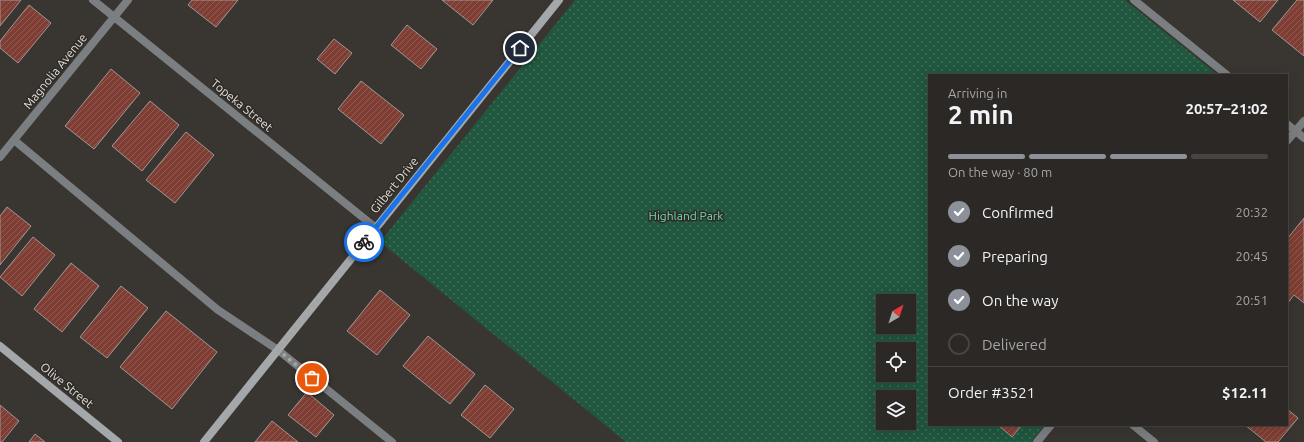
<!DOCTYPE html>
<meta charset="utf-8">
<style>
body{margin:0;font-family:Ubuntu,sans-serif;background:#373432;color:#f1f3f6;height:100vh;display:flex;flex-direction:column;font-size:15px;white-space:nowrap}
*{box-sizing:border-box;margin:0}
p{font-size:13px;color:#a6a6a7}
.icon{flex:none;width:22px;height:22px;fill:none;stroke:currentColor;stroke-width:2;stroke-linecap:round;stroke-linejoin:round}
.map{position:relative;flex:1;overflow:hidden}
.panel{position:absolute;left:928px;top:74px;width:360px;height:352px;display:flex;flex-direction:column;background:#2b2825;border-radius:0px;box-shadow:0 4px 16px #0002,0 0 0 1px #474442}
.panel>*{flex:none}
.needle{width:26px;rotate:39deg}
.buttons{position:absolute;left:876px;top:294px;display:grid;gap:8px}
.buttons a{display:grid;place-items:center;width:40px;height:40px;border-radius:0px;background:#2b2825;box-shadow:0 4px 16px #0002,0 0 0 1px #474442;font-size:20px}
.pin{position:absolute;display:grid;place-items:center;width:34px;height:34px;color:#fff;margin:-17px;border:2px solid #fff;border-radius:50%;box-shadow:0 1px 4px #0007}
.courier{position:absolute;display:grid;place-items:center;width:40px;height:40px;margin:-20px;border:3px solid #1a73e8;border-radius:50%;background:#fff;color:#222;box-shadow:0 1px 5px #0007}
.overview em{font-style:normal;font-weight:700}
.overview div{display:flex;flex-direction:column-reverse}
.overview{display:flex;align-items:center;justify-content:space-between;height:68px;padding:0 20px}
h1{font-size:26px;font-weight:700;line-height:30px}
.bar{display:grid;grid-template-columns:repeat(4,1fr);gap:6px 4px;align-content:center;height:48px;padding:0 20px}
.bar i{height:5px;border-radius:3px;background:#474442}
.bar .current{background:#8c9099}
.bar p{grid-column:span 4}
.line{display:flex;align-items:center;gap:10px;padding:0 20px;border-top:1px solid #474442}
.line div{flex:1}
ol{padding:0 20px;list-style:none}
li{display:flex;align-items:center;gap:12px;height:44px}
li p{margin-inline-start:auto}
li .icon{padding:4px;border-radius:50%;background:#8c9099;color:#fff;stroke-width:4}
li:last-child{color:#a6a6a7}
li i{width:22px;height:22px;border:2px solid #474442;border-radius:50%}
.map>svg:first-child{display:block}
.park{fill:url(#park-dots);fill-rule:evenodd}
.building{fill:url(#building-hatch);stroke:#9f9796}
.lines{fill:none;stroke-linecap:round;stroke-linejoin:round}
.lane{stroke:#7c7f81;stroke-width:8}
.street{stroke:#7c7f81;stroke-width:8}
.secondary{stroke:#a4a8ab;stroke-width:8}
.done{stroke:#a6a3a0;stroke-width:4;stroke-dasharray:0 7.2}
.route{stroke:#1a73e8;stroke-width:5}
.labels{text-anchor:middle;dominant-baseline:central;stroke-width:3;stroke-linejoin:round;paint-order:stroke}
.street-label{font-size:12px;fill:#e1dedb;stroke:#2f2b27}
.park-label{font-size:12px;fill:#71daa7;stroke:#2f2b27}
</style>
<div class="map">
<svg width="1304" height="442" viewBox="0 0 1304 442">
<defs>
<pattern id="park-dots" width="8" height="8" patternUnits="userSpaceOnUse"><rect width="8" height="8" fill="#20573e"/><path d="M2 2h.1M6 6h.1" fill="none" stroke="#406f59" stroke-width="1.8" stroke-linecap="round"/></pattern>
<pattern id="building-hatch" width="6" height="6" patternUnits="userSpaceOnUse"><rect width="6" height="6" fill="#7f3e34"/><path d="M-1 1l2-2M0 6l6-6M5 7l2-2" fill="none" stroke="#915951"/></pattern>
</defs>
<rect width="100%" height="100%" fill="#393531"/>
<path class="park" d="M 575,0 L 1125,0 L 1218,75 L 929,75 L 929,425 L 1045,425 L 1031,442 L 626,442 L 380,242 ZM 883,301 L 909,301 L 909,327 L 883,327 ZM 883,349 L 909,349 L 909,375 L 883,375 ZM 883,397 L 909,397 L 909,423 L 883,423 Z"/>
<path class="building" d="M 0,0 L 21,0 L 0,26 Z
M 192,0 L 238,0 L 216,27 L 188,5 Z
M 442,0 L 493,0 L 473,25 Z
M 1233,0 L 1278,0 L 1260,22 Z
M 1297,0 L 1304,0 L 1304,56 L 1272,30 Z
M 29,5 L 51,23 L 18,63 L 0,48 L 0,41 Z
M 407,25 L 437,49 L 421,69 L 391,45 Z
M 334,39 L 352,53 L 335,74 L 317,59 Z
M 111,69 L 140,93 L 94,149 L 65,126 Z
M 361,81 L 404,115 L 381,144 L 338,109 Z
M 150,101 L 179,125 L 142,171 L 112,146 Z
M 186,132 L 214,155 L 175,203 L 146,180 Z
M 7,207 L 31,226 L 0,265 L 0,216 Z
M 1304,218 L 1304,303 L 1294,295 L 1287,304 L 1287,239 Z
M 33,237 L 55,255 L 22,296 L 0,277 Z
M 71,263 L 99,286 L 62,332 L 34,309 Z
M 121,286 L 148,308 L 107,358 L 80,337 Z
M 380,290 L 410,315 L 377,355 L 347,331 Z
M 166,311 L 217,352 L 172,409 L 120,367 Z
M 428,336 L 475,374 L 450,404 L 403,366 Z
M 485,385 L 514,409 L 490,438 L 461,415 Z
M 307,392 L 334,415 L 316,437 L 288,415 Z
M 0,405 L 19,421 L 2,442 L 0,442 Z
M 1287,409 L 1298,418 L 1278,442 L 1266,442 L 1245,425 L 1287,425 Z
M 272,421 L 298,442 L 255,442 Z
M 998,425 L 1022,425 L 1012,437 Z
M 35,434 L 45,442 L 29,442 Z"/>
<g class="lines">
<path class="lane" d="M 14,140 L 218,310 L 278,350"/>
<path class="street" d="M 93,0 L 376,228
M 1134,0 L 1227,75
M 1287,124 L 1304,138
M 1287,141 L 1304,121
M 0,157 L 128,0
M 278,350 L 392,442
M 1133,425 L 1154,442
M 1037,442 L 1051,425"/>
<path class="secondary" d="M 0,346 L 118,442
M 204,442 L 559,0"/>
</g>
<g class="lines">
<path class="done" d="M 312,378 L 278,350 L 364,242"/>
<path class="route" d="M 364,242 L 520,48"/>
</g>
<g class="labels">
<g class="street-label">
<text transform="translate(55 71) rotate(-51)">Magnolia Avenue</text>
<text transform="translate(242 105) rotate(39)">Topeka Street</text>
<text transform="translate(394 185) rotate(-51)">Gilbert Drive</text>
<text transform="translate(67 385) rotate(39)">Olive Street</text>
</g>
<g class="park-label">
<text x="686" y="215">Highland Park</text>
</g>
</g>
</svg>
<div class="buttons">
<a><svg class="needle" viewBox="-14 -14 28 28"><path d="M0-13l5 13h-10z" fill="#e53935"/><path d="M0 13l5-13h-10z" fill="#a6a6a7"/></svg></a>
<a><svg class="icon" aria-label="locate" viewBox="0 0 24 24"><circle cx="12" cy="12" r="6"/><path d="M12 2v4M12 18v4M2 12h4M18 12h4"/></svg></a>
<a><svg class="icon" aria-label="layers" viewBox="0 0 24 24"><path d="M12 4l9 5-9 5-9-5zM3 14l9 5 9-5"/></svg></a>
</div>
<div class="pin" style="left:312px;top:378px;background:#ea580c"><svg class="icon" aria-label="bag" viewBox="0 0 24 24"><path d="M5 8h14l-1 12H6zM9 8a3 3 0 0 1 6 0"/></svg></div>
<div class="pin" style="left:520px;top:48px;background:#1f2937"><svg class="icon" aria-label="home" viewBox="0 0 24 24"><path d="M3 11l9-7 9 7M6 9v11h12V9"/></svg></div>
<div class="courier" style="left:364px;top:242px"><svg class="icon" aria-label="bike" viewBox="0 0 24 24"><circle cx="6" cy="16" r="4"/><circle cx="18" cy="16" r="4"/><path d="M6 16l4-8h5l3 8M10 8l3 8H6M13 5h3"/></svg></div>
<section class="panel">
<div class="overview"><div><h1>2 min</h1><p>Arriving in</p></div><em>20:57–21:02</em></div>
<div class="bar"><i class="current"></i><i class="current"></i><i class="current"></i><i></i><p>On the way · 80 m</p></div>
<ol>
<li><svg class="icon" aria-label="check" viewBox="0 0 24 24"><path d="M5 12l5 5 9-10"/></svg>Confirmed<p>20:32</p></li>
<li><svg class="icon" aria-label="check" viewBox="0 0 24 24"><path d="M5 12l5 5 9-10"/></svg>Preparing<p>20:45</p></li>
<li><svg class="icon" aria-label="check" viewBox="0 0 24 24"><path d="M5 12l5 5 9-10"/></svg>On the way<p>20:51</p></li>
<li><i></i>Delivered</li>
</ol>
<div class="line" style="height:52px"><div>Order #3521</div><b>$12.11</b></div>
</section>
</div>
